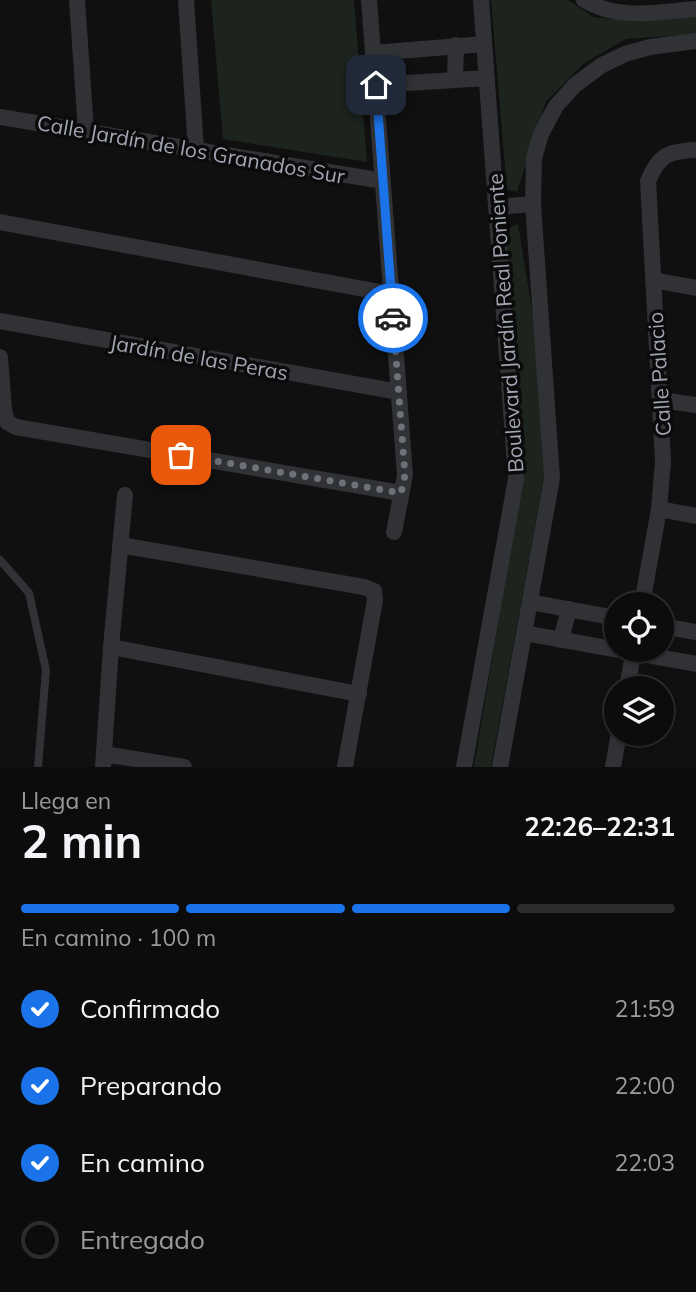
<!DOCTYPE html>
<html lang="es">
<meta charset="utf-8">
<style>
body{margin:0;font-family:Mulish,sans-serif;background:#151516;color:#f1f3f6;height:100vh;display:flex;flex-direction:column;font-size:26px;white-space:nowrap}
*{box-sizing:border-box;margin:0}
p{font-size:23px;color:#9a9b9d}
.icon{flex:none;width:38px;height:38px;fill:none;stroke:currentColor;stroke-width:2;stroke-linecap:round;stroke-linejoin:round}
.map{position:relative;height:767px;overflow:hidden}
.side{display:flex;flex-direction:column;background:#0c0c0d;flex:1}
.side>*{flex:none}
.fabs{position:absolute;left:604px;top:592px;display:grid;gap:14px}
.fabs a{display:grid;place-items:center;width:70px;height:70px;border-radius:50%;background:#0c0c0d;box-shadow:0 2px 5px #0004,0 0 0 2px #2c2c2e;font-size:35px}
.pin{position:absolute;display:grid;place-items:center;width:60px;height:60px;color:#fff;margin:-30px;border-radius:14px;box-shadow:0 4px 10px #0006}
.courier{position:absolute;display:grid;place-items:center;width:70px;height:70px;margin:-35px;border:5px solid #1a73e8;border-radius:50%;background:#fff;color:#222;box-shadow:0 2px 9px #0007}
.head em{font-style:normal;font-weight:700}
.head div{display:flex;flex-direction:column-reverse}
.head{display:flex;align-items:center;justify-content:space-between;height:119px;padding:0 21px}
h1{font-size:46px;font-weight:700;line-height:52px}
.bar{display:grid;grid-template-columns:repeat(4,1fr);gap:10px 7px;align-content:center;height:84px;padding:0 21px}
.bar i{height:9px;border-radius:5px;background:#2c2c2e}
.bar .current{background:#1a73e8}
.bar p{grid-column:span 4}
ol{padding:0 21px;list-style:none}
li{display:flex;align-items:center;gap:21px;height:77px}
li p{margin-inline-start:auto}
li .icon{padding:7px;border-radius:50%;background:#1a73e8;color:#fff;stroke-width:4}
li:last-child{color:#9a9b9d}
li i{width:38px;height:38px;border:4px solid #2c2c2e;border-radius:50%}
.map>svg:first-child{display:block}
.green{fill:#1d241e}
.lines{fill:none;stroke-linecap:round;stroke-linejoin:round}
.lane{stroke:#313236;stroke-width:8}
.street{stroke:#313236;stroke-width:16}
.done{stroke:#6f717a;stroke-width:7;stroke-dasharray:0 12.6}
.route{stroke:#1a73e8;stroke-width:9}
.labels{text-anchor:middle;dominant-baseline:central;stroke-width:7;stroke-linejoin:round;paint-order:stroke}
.street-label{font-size:21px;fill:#a2a5b2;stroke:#0b0b0c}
</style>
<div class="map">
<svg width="696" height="767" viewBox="0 0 696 767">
<rect width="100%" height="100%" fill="#101011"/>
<path class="green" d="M 211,0 L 354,0 L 367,162 L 223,139 Z
M 491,0 L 568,0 L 593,17 L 634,22 L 696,17 L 696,34 L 626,39 L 583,64 L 546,102 L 517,192 L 507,190 Z
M 518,224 L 534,323 L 544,476 L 491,767 L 474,767 L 523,475 L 505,230 Z"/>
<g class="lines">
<path class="lane" d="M 0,560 L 29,593 L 46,670 L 38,767"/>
<path class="street" d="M 77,0 L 86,131
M 186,0 L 196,150
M 369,0 L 405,475 L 394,532
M 584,0 C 619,21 657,12 696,9
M 373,53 L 484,44
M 455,80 L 456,45
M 376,85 L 487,78
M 0,117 L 383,181
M 497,207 L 533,204
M 0,222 L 391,294
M 653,280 L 696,288
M 0,321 L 399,392
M 0,357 L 4,410 L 7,422 L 16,427 L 401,493
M 661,400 L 696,405
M 659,509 L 696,516
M 120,545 L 364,587 L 374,591 L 375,600 L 345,767
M 530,602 L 616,618
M 642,604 L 659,509 L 663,461 L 648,181 C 659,155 668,151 696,150
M 662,626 L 696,632
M 524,633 L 696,664
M 561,640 L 569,609
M 111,647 L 359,694
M 627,688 L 634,649
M 104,754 L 184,767
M 103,767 L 111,647 L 125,495
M 464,767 L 516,479 L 481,0
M 500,767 L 552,478 L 533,204 L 534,158 L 541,134 L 556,106 L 575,85 L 602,65 L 625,54 L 650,47 L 696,41
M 613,767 L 619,733"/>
</g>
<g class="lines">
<path class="done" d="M 181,455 L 401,493 L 405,475 L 393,318"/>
<path class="route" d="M 376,85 L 393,318"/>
</g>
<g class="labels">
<g class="street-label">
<text transform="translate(191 149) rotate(10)">Calle Jardín de los Granados Sur</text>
<text transform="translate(505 323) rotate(-94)">Boulevard Jardín Real Poniente</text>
<text transform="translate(199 357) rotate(10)">Jardín de las Peras</text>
<text transform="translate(659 374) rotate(-94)">Calle Palacio</text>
</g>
</g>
</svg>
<div class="fabs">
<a><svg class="icon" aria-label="locate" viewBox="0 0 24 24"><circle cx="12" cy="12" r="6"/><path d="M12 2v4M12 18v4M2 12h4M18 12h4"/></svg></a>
<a><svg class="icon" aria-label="layers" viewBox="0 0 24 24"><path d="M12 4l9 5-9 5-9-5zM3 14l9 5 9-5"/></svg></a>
</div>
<div class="pin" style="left:181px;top:455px;background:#ea580c"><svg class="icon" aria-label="bag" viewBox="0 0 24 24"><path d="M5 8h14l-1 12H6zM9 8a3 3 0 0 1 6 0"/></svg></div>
<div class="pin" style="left:376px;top:85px;background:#1f2937"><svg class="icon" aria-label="home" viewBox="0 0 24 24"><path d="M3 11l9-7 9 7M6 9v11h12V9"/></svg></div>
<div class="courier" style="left:393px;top:318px"><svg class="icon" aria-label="car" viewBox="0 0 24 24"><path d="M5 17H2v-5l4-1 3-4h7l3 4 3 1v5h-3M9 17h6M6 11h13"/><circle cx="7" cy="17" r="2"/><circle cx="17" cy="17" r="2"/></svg></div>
</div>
<section class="side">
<div class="head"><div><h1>2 min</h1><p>Llega en</p></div><em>22:26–22:31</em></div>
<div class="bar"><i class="current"></i><i class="current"></i><i class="current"></i><i></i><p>En camino · 100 m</p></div>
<ol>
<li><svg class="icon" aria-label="check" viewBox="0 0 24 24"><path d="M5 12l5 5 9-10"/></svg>Confirmado<p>21:59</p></li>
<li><svg class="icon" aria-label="check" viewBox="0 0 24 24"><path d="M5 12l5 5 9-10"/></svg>Preparando<p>22:00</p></li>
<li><svg class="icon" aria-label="check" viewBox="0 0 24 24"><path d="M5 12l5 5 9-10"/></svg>En camino<p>22:03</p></li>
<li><i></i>Entregado</li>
</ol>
</section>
